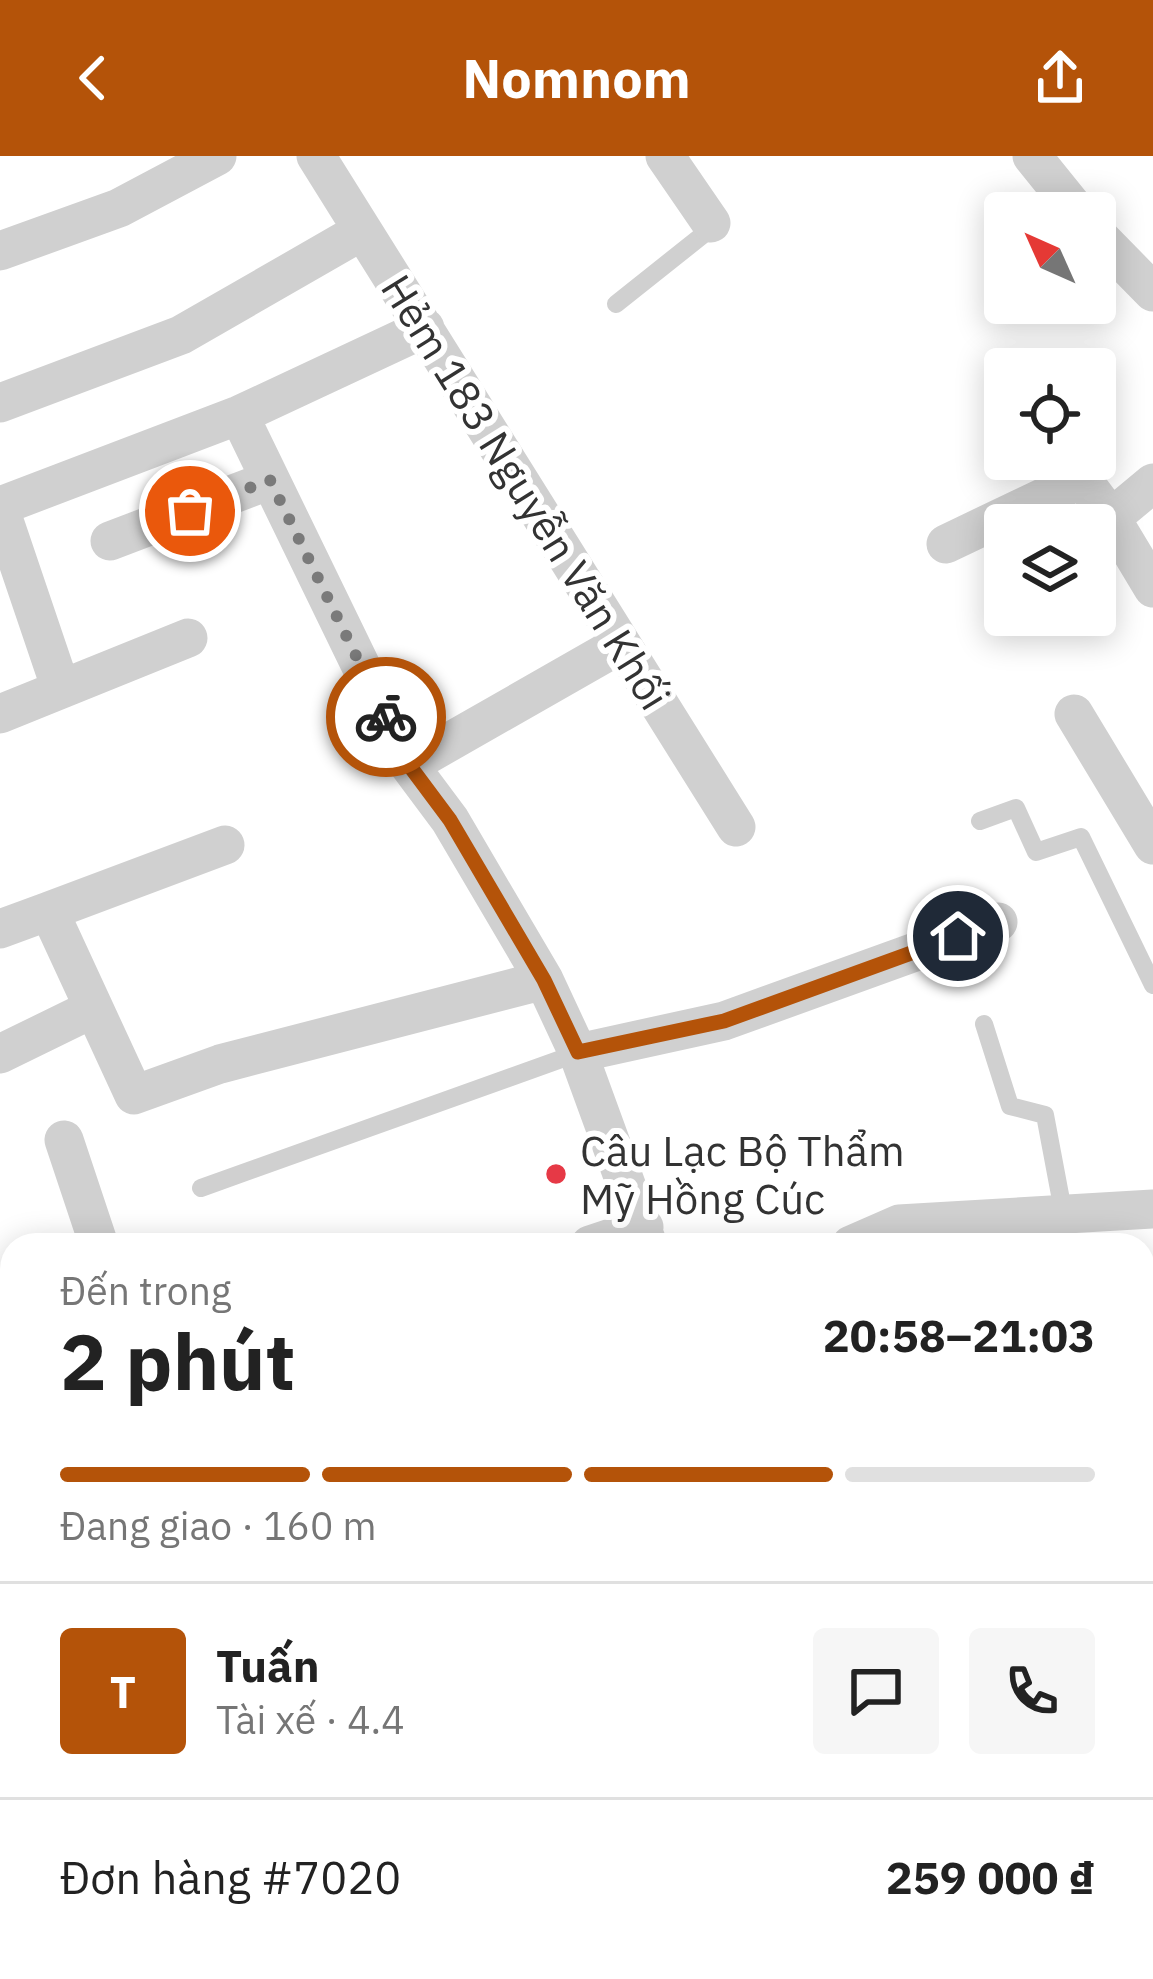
<!DOCTYPE html>
<html lang="vi">
<meta charset="utf-8">
<style>
body{margin:0;font-family:"IBM Plex Sans",sans-serif;background:#f6f6f6;color:#222;height:100vh;display:flex;flex-direction:column;font-size:45px;white-space:nowrap}
*{box-sizing:border-box;margin:0}
p{font-size:39px;color:#767676}
.icon{flex:none;width:66px;height:66px;fill:none;stroke:currentColor;stroke-width:2;stroke-linecap:round;stroke-linejoin:round}
.map{position:relative;flex:1;overflow:hidden}
.drawer{position:absolute;left:0px;top:1077px;width:1155px;height:747px;display:flex;flex-direction:column;background:#fff;border-radius:36px 36px 0 0;box-shadow:0 6px 30px #0003}
.drawer>*{flex:none}
.needle{width:78px;rotate:315deg}
.tools{position:absolute;left:984px;top:36px;display:grid;gap:24px}
.tools a{display:grid;place-items:center;width:132px;height:132px;border-radius:12px;background:#fff;box-shadow:0 6px 30px #0003;font-size:60px}
.pin{position:absolute;display:grid;place-items:center;width:102px;height:102px;color:#fff;margin:-51px;border:6px solid #fff;border-radius:50%;box-shadow:0 3px 12px #0007}
.courier{position:absolute;display:grid;place-items:center;width:120px;height:120px;margin:-60px;border:9px solid #b45309;border-radius:50%;background:#fff;color:#222;box-shadow:0 3px 15px #0007}
.head em{font-style:normal;font-weight:800}
.head div{display:flex;flex-direction:column-reverse}
.head{display:flex;align-items:center;justify-content:space-between;height:204px;padding:0 60px}
h1{font-size:78px;font-weight:800;line-height:90px}
.bar{display:grid;grid-template-columns:repeat(4,1fr);gap:18px 12px;align-content:center;height:144px;padding:0 60px}
.bar i{height:15px;border-radius:9px;background:#e0e0e0}
.bar .active{background:#b45309}
.bar p{grid-column:span 4}
.line{display:flex;align-items:center;gap:30px;padding:0 60px;border-top:3px solid #e0e0e0}
.line div{flex:1}
.round{display:grid;place-items:center;flex:none;width:126px;height:126px;border-radius:12px;background:#f6f6f6}
header{display:flex;justify-content:space-between;align-items:center;height:156px;padding:0 60px;background:#b45309;color:#fff;font-size:54px;font-weight:800}
.map>svg:first-child{display:block}
.building{fill:url(#building-back-hatch)}
.lines{fill:none;stroke-linecap:round;stroke-linejoin:round}
.lane{stroke:#d0d0d0;stroke-width:18}
.street{stroke:#d0d0d0;stroke-width:39}
.done{stroke:#7a7a7a;stroke-width:12;stroke-dasharray:0 21.6}
.route{stroke:#b45309;stroke-width:15}
.poi-dot{fill:#e63946;stroke:#fff;stroke-width:4.5}
.labels{text-anchor:middle;dominant-baseline:central;stroke-width:12;stroke-linejoin:round;paint-order:stroke}
.street-label{font-size:42px;fill:#333;stroke:#fff}
.poi-label{font-size:42px;fill:#333;stroke:#fff;text-anchor:start}
</style>
<header><svg class="icon" aria-label="back" viewBox="0 0 24 24"><path d="M15 5l-7 7 7 7"/></svg>Nomnom<svg class="icon" aria-label="share" viewBox="0 0 24 24"><path d="M12 15V3M7 8l5-5 5 5M5 13v7h14v-7"/></svg></header>
<div class="map">
<svg width="1153" height="1823" viewBox="0 0 1153 1823">
<defs>
<pattern id="building-back-hatch" width="6" height="6" patternUnits="userSpaceOnUse" patternTransform="scale(3)"><rect width="6" height="6" fill="#1a1a1a"/><path d="M-1 5l2 2M0 0l6 6M5-1l2 2" fill="none" stroke="#333"/></pattern>
</defs>
<rect width="100%" height="100%" fill="#fff"/>
<path class="building" d="M 1143,1248 L 1146,1253 L 1153,1250 L 1153,1393 L 1143,1376 Z
M 1153,1563 L 1153,1625 L 1143,1631 L 1143,1569 Z
M 624,1812 L 675,1812 L 647,1823 L 628,1823 Z"/>
<g class="lines">
<path class="lane" d="M 616,148 L 709,74 L 711,67
M 980,665 L 1016,652 L 1036,696 L 1081,681 L 1153,829
M 984,868 L 1010,950 L 1045,959 L 1064,1060
M 201,1032 L 578,897"/>
<path class="street" d="M 316,0 L 736,671
M 665,0 L 711,67
M 1032,0 L 1078,57
M 1095,77 L 1153,136
M 0,95 L 119,52 L 217,0
M 0,247 L 181,179 L 362,75
M 239,259 L 409,609 L 450,664 L 544,824 L 578,897 L 648,1089
M 0,350 L 239,259 L 425,172
M 0,353 L 61,533
M 1111,362 L 1153,327
M 110,385 L 270,324
M 946,388 L 1082,323 L 1111,362 L 1153,432
M 0,558 L 188,482
M 1074,558 L 1153,689
M 409,609 L 621,488
M 225,689 L 49,755 L 134,939 L 220,908 L 544,824
M 0,773 L 49,755
M 578,897 L 724,865 L 998,766
M 0,898 L 92,853
M 64,984 L 99,1089
M 590,1089 L 644,1071
M 851,1089 L 899,1068 L 1153,1053
M 1143,1157 L 1153,1154
M 0,1423 L 12,1421
M 1143,1746 L 1153,1741
M 347,1812 L 351,1823
M 915,1812 L 919,1823
M 246,1823 L 272,1812
M 695,1823 L 723,1812
M 1006,1823 L 1026,1812"/>
</g>
<g class="lines">
<path class="done" d="M 190,355 L 270,324 L 386,561"/>
<path class="route" d="M 386,561 L 409,609 L 450,664 L 544,824 L 578,896 L 724,865 L 958,780"/>
</g>
<circle class="poi-dot" cx="556" cy="1018" r="12"/>
<g class="labels">
<g class="street-label">
<text transform="translate(526 336) rotate(58)">Hẻm 183 Nguyễn Văn Khối</text>
</g>
<g class="poi-label">
<text x="580" y="994">Câu Lạc Bộ Thẩm<tspan x="580" dy="48">Mỹ Hồng Cúc</tspan></text>
</g>
</g>
</svg>
<div class="tools">
<a><svg class="needle" viewBox="-14 -14 28 28"><path d="M0-13l5 13h-10z" fill="#e53935"/><path d="M0 13l5-13h-10z" fill="#767676"/></svg></a>
<a><svg class="icon" aria-label="locate" viewBox="0 0 24 24"><circle cx="12" cy="12" r="6"/><path d="M12 2v4M12 18v4M2 12h4M18 12h4"/></svg></a>
<a><svg class="icon" aria-label="layers" viewBox="0 0 24 24"><path d="M12 4l9 5-9 5-9-5zM3 14l9 5 9-5"/></svg></a>
</div>
<div class="pin" style="left:190px;top:355px;background:#ea580c"><svg class="icon" aria-label="bag" viewBox="0 0 24 24"><path d="M5 8h14l-1 12H6zM9 8a3 3 0 0 1 6 0"/></svg></div>
<div class="pin" style="left:958px;top:780px;background:#1f2937"><svg class="icon" aria-label="home" viewBox="0 0 24 24"><path d="M3 11l9-7 9 7M6 9v11h12V9"/></svg></div>
<div class="courier" style="left:386px;top:561px"><svg class="icon" aria-label="bike" viewBox="0 0 24 24"><circle cx="6" cy="16" r="4"/><circle cx="18" cy="16" r="4"/><path d="M6 16l4-8h5l3 8M10 8l3 8H6M13 5h3"/></svg></div>
<section class="drawer">
<div class="head"><div><h1>2 phút</h1><p>Đến trong</p></div><em>20:58–21:03</em></div>
<div class="bar"><i class="active"></i><i class="active"></i><i class="active"></i><i></i><p>Đang giao · 160 m</p></div>
<div class="line" style="height:216px"><b class="round" style="background:#b45309;color:#fff">T</b><div><b>Tuấn</b><p>Tài xế · 4.4</p></div><a class="round"><svg class="icon" aria-label="chat" viewBox="0 0 24 24"><path d="M4 5h16v11H9l-5 4z"/></svg></a><a class="round"><svg class="icon" aria-label="phone" viewBox="0 0 24 24"><path d="M5 4h4l2 5-3 2q2 4 5 5l2-3 5 2v4C11 20 4 13 5 4z"/></svg></a></div>
<div class="line" style="height:156px"><div>Đơn hàng #7020</div><b>259 000 ₫</b></div>
</section>
</div>
